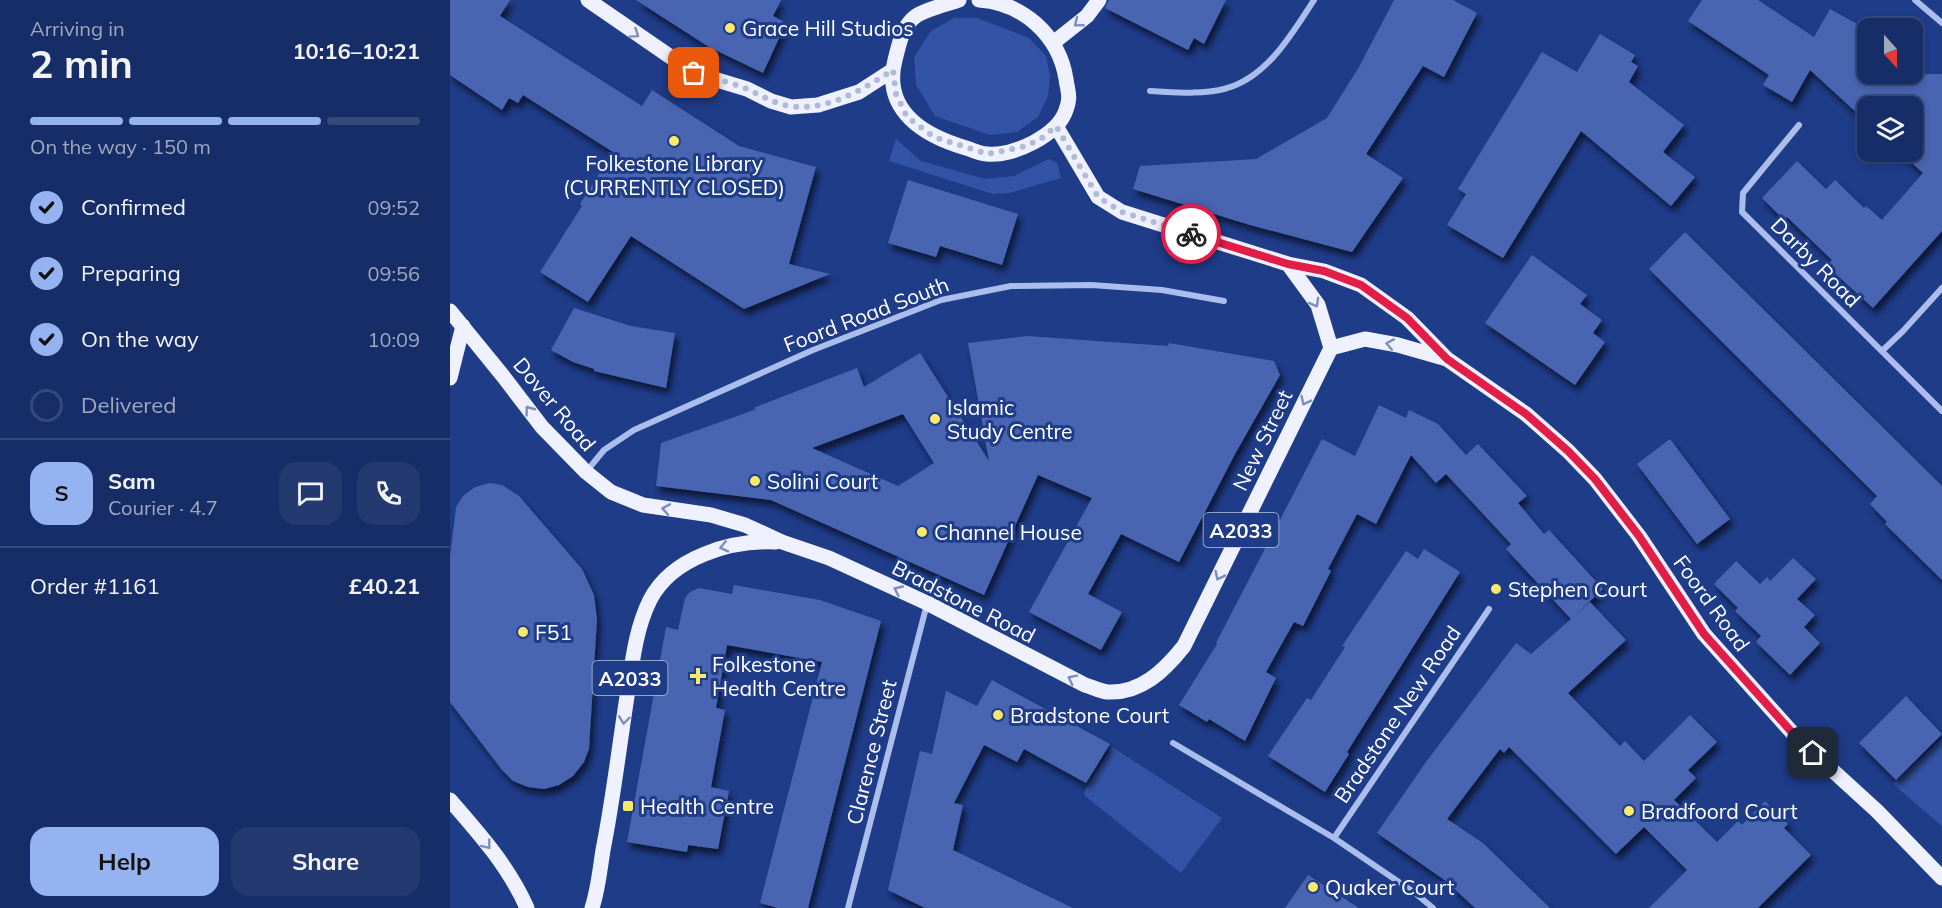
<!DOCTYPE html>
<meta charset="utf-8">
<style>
body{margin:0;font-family:Mulish,sans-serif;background:#243970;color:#f1f3f6;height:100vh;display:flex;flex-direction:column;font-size:22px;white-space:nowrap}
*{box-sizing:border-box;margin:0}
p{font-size:20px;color:#9ea8c0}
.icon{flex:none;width:33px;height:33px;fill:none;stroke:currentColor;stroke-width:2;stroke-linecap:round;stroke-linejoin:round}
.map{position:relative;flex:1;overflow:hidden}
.side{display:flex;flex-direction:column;background:#172d67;width:450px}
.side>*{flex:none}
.needle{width:39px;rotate:159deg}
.controls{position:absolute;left:1407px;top:18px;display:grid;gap:12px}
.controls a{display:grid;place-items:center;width:66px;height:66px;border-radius:12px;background:#172d67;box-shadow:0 3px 9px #0003,0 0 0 2px #36497b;font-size:30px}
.pin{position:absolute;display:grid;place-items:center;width:51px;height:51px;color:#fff;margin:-26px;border-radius:12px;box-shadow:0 3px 9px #0006}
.courier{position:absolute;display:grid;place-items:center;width:60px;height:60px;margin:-30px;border:4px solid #e11d48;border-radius:50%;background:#fff;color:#222;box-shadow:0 2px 8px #0007}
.summary em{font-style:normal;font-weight:700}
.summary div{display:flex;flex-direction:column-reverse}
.summary{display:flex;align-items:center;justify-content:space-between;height:102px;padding:0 30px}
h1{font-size:39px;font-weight:700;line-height:45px}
.bar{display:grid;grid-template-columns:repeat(4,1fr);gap:9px 6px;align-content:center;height:72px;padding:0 30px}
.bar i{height:8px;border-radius:4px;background:#36497b}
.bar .selected{background:#95b2f1}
.bar p{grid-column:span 4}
.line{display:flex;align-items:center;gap:15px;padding:0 30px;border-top:2px solid #36497b}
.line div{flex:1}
.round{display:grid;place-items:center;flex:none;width:63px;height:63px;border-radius:18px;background:#243970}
ol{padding:0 30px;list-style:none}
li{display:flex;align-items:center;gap:18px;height:66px}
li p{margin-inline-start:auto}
li .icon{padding:6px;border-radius:50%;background:#95b2f1;color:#111;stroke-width:4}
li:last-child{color:#9ea8c0}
li i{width:33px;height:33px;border:3px solid #36497b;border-radius:50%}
.button{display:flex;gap:12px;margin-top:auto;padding:12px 30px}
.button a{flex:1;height:69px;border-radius:18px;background:#95b2f1;color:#111;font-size:24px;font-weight:700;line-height:69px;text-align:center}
.button a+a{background:#243970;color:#f1f3f6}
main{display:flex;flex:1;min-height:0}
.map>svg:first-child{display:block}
.green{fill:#3354a6}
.building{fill:#4865b1;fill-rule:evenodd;filter:url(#shadow)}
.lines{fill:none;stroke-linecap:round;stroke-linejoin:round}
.street{stroke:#aabdeb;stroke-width:6}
.primary{stroke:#eff2fe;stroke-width:15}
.oneway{stroke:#7d8ebe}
.done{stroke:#b1bbd6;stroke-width:6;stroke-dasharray:0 10.8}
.route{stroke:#e11d48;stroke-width:8}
.poi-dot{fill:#f9e86b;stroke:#1f3c89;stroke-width:2}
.labels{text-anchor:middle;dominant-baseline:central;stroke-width:6;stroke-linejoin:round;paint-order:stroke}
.shield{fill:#1f3c89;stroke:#bcc4dc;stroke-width:1.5}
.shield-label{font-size:20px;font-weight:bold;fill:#fff}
.poi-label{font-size:21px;fill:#fff;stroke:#1f3c89;text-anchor:start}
.street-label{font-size:21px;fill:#fff;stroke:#1f3c89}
</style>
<main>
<section class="side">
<div class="summary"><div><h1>2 min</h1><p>Arriving in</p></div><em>10:16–10:21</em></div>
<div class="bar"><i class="selected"></i><i class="selected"></i><i class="selected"></i><i></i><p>On the way · 150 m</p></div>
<ol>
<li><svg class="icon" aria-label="check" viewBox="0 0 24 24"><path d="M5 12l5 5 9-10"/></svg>Confirmed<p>09:52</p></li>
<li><svg class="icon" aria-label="check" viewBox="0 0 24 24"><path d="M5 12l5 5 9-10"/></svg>Preparing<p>09:56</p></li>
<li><svg class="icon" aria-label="check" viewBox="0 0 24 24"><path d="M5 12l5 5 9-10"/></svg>On the way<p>10:09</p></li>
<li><i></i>Delivered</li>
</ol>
<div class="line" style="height:108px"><b class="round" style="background:#95b2f1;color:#111">S</b><div><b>Sam</b><p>Courier · 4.7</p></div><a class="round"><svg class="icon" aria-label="chat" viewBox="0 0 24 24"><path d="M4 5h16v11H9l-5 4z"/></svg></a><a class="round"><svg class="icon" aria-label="phone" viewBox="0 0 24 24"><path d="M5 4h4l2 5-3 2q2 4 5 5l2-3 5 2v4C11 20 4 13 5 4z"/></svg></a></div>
<div class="line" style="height:78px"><div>Order #1161</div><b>£40.21</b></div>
<div class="button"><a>Help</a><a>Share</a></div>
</section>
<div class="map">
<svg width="1492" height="908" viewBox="0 0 1492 908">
<defs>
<filter id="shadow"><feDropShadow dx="3.5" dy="6" stdDeviation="3" flood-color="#0009"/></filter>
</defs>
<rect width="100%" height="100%" fill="#1f3c89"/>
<path class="green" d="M 504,18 L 527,18 L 579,38 L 596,56 L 600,75 L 598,96 L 588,117 L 567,132 L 540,135 L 485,116 L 466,85 L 464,57 L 481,31 Z
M 446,139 L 471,161 L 535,179 L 564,176 L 599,159 L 607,163 L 611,178 L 559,193 L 543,194 L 439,161 Z
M 1492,738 L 1492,826 L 1443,784 Z
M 662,747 L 772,818 L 731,873 L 634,795 L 636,787 Z"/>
<path class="building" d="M 0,0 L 60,0 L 50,16 L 192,106 L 202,90 L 289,146 L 366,167 L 339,264 L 380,274 L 294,309 L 181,236 L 138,302 L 90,272 L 132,206 L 130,204 L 163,152 L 73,95 L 68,103 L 59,98 L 52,110 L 0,75 Z
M 186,0 L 331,0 L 323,16 L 336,23 L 313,73 L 259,47 Z
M 659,0 L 776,0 L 754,44 L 744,38 L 738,50 L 655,8 Z
M 944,0 L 1003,0 L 1027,13 L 994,77 L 973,66 L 916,154 L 953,178 L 902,252 L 800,225 L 683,189 L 690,166 L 806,159 L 877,118 L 909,67 Z
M 1252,0 L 1308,0 L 1364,37 L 1380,9 L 1418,30 L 1418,74 L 1492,74 L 1492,231 L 1423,308 L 1377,266 L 1382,260 L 1337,217 L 1334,220 L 1312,198 L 1347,161 L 1376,189 L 1385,180 L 1414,208 L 1416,206 L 1432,220 L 1473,173 L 1450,152 L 1462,152 L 1462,106 L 1418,106 L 1418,123 L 1360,70 L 1342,102 L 1313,85 L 1319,75 L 1238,21 Z
M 1150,34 L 1185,55 L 1181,62 L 1188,66 L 1179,82 L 1234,125 L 1213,152 L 1245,177 L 1221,206 L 1131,131 L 1053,258 L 997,225 L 1016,194 L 1008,189 L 1092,52 L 1127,72 Z
M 458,180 L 568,214 L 552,265 L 490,246 L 486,257 L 438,243 Z
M 1235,232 L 1492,486 L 1492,580 L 1435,524 L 1437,522 L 1420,504 L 1427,496 L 1199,269 Z
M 1082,255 L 1137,295 L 1130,304 L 1152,320 L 1143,333 L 1155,342 L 1125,385 L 1035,323 Z
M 124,308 L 181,326 L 225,333 L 216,388 L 144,371 L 144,369 L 123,362 L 101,350 Z
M 577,336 L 718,346 L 719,343 L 824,361 L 830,375 L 785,454 L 729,562 L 671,534 L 638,594 L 672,612 L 651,650 L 579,612 L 642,498 L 588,475 L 534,595 L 321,500 L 206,486 L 211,443 L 307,409 L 303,408 L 407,368 L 414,387 L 470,353 L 539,461 L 518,343 ZM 453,414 L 484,463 L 448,486 L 362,448 Z
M 929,405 L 956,418 L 959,410 L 988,424 L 1016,455 L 1028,444 L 1077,496 L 1068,503 L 1094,534 L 1099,530 L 1153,589 L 1124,616 L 1140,602 L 1176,640 L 1118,693 L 1170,746 L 1175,741 L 1194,761 L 1240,715 L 1267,742 L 1238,770 L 1246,778 L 1224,800 L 1267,842 L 1288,821 L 1292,825 L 1315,801 L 1338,824 L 1334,828 L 1361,855 L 1308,908 L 1199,908 L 1237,870 L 1194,827 L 1166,854 L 1059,747 L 1054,753 L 1050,749 L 997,819 L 1033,843 L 1100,908 L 1025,908 L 996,881 L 927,833 L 976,762 L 1066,643 L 1081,654 L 1121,619 L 1056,549 L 1061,544 L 996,474 L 986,483 L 961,455 L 926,524 L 907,514 L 878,569 L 881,571 L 853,626 L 844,622 L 816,672 L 826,678 L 795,741 L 759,719 L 757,722 L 729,705 L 767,644 L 766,643 L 872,439 L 905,456 Z
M 1220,439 L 1280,519 L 1247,544 L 1187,464 Z
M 40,483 L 52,485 L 69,496 L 132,569 L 144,595 L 147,619 L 139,749 L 134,762 L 123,776 L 109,785 L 94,789 L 78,787 L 63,781 L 52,770 L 0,702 L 0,557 L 6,507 L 13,496 L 25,487 Z
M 974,549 L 1010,572 L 897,752 L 899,754 L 875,792 L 818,756 L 857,698 L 861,700 L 895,647 L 892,646 L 956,551 L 968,559 Z
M 1343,558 L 1366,579 L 1347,599 L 1365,615 L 1354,627 L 1370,643 L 1340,675 L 1306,642 L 1311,636 L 1285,611 L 1288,608 L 1264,584 L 1286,561 L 1310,584 L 1317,577 L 1320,581 Z
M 284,585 L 370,600 L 431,621 L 358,908 L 328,908 L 310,903 L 372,662 L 277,645 L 266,708 L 275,710 L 261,787 L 279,791 L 268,849 L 238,845 L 237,852 L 177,842 L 216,627 L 228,630 L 235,598 L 240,592 L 249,588 L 282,594 Z
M 542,680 L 660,744 L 636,783 L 574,749 L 567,762 L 534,745 L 504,803 L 513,805 L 503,850 L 623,908 L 475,908 L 438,890 L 470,751 L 482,754 L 496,691 L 527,706 Z
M 1456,696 L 1492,734 L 1446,780 L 1409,743 Z
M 858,875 L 909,908 L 835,908 Z"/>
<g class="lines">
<path class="street" d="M 1465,0 L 1492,23
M 700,91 C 724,92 750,95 774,89 C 816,79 842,34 864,0
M 1349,125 L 1293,193 L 1292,212 L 1492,411
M 1432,351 L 1453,331 L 1492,288
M 136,472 L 154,450 L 184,430 L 363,350 L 491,300 L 561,286 L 641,285 L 712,290 L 774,301
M 723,743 L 884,838 L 965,893 L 983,908
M 884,838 L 1039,609
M 398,908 L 477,604"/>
<path class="primary" d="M 138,0 L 244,73 L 297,89 L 321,101 L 341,107 L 368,105 L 409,92 L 443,70
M 509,0 C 498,4 474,10 466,16 C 452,26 449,45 445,60 C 432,111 475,136 516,148 C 523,150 530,154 537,154 C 563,157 608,135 616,110 C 621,96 618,93 616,79 C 609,35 573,3 529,0
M 603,43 L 637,16 L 649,0
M 606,126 L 648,197 L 672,212 L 838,264 L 874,271 L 911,285 L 957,318 L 997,359 L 1076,414 L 1118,451 L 1145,479 L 1189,536 L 1254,634 L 1347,738 L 1427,811 L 1492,878
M 838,264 L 868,305 L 881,348
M 0,311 L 53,376 L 92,427 L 136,472 L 161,492 L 193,505 L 261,515 L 295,525 L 332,542 L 379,558 L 477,603 L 635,685 C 642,687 650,691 657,692 C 691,694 715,670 734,646 L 881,348
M 881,348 L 915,339 L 948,345 L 997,359
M 0,378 L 13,326
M 0,800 C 29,833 59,867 77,908
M 142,908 C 148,890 150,869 153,850 C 164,795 170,739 179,684 C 183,656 187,626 200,600 C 222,557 281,540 326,542"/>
</g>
<defs><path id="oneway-chevron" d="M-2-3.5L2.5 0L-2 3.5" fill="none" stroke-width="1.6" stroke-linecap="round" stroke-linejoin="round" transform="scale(1.5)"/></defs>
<g class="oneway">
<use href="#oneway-chevron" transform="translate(628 23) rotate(141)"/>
<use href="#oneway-chevron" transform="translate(185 34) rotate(34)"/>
<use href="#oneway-chevron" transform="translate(865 303) rotate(61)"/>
<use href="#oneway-chevron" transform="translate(940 344) rotate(-169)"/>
<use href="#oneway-chevron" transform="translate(855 401) rotate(116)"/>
<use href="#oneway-chevron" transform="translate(79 410) rotate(-127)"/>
<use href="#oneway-chevron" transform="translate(216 509) rotate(-170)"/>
<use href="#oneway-chevron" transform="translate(274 547) rotate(167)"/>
<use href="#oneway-chevron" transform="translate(769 576) rotate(116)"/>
<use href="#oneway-chevron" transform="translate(448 590) rotate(-155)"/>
<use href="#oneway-chevron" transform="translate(622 679) rotate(-153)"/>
<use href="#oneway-chevron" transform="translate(174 720) rotate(97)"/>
<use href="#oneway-chevron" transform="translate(37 845) rotate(52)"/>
</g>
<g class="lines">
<path class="done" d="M 244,73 C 261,78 280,82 297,89 C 311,95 324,104 340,106 C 377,112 413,89 443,70 L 446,94 L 457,117 L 484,137 L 538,154 L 576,146 L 592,138 L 606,126 L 648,197 L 672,212 L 741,234"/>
<path class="route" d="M 741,234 L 838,264 L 874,271 L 911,285 L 957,318 L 997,359 L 1076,414 L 1118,451 L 1145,479 L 1189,536 L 1254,634 L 1347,738 L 1363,753"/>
</g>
<g class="poi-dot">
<circle cx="280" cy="28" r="6"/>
<circle cx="224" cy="141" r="6"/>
<circle cx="485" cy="419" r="6"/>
<circle cx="305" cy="481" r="6"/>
<circle cx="472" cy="532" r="6"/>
<circle cx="1046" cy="589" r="6"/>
<circle cx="73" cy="632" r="6"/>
<path d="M245 667h6v6h6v6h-6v6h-6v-6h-6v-6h6z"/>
<circle cx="548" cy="715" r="6"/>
<rect x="172" y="800" width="12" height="12" rx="3"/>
<circle cx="1179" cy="811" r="6"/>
<circle cx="863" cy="887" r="6"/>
</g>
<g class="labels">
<g class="shield">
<rect x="753.5" y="513" width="75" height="34" rx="4.5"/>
<rect x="142.5" y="661" width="75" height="34" rx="4.5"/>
</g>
<g class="shield-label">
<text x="791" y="530">A2033</text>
<text x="180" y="678">A2033</text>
</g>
<g class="poi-label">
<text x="292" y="28">Grace Hill Studios</text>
<text x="224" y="163" text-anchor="middle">Folkestone Library<tspan x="224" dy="24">(CURRENTLY CLOSED)</tspan></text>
<text x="497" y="407">Islamic<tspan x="497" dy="24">Study Centre</tspan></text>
<text x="317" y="481">Solini Court</text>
<text x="484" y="532">Channel House</text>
<text x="1058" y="589">Stephen Court</text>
<text x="85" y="632">F51</text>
<text x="262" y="664">Folkestone<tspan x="262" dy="24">Health Centre</tspan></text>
<text x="560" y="715">Bradstone Court</text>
<text x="190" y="806">Health Centre</text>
<text x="1191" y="811">Bradfoord Court</text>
<text x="875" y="887">Quaker Court</text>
</g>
<g class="street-label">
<text transform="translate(1366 262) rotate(45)">Darby Road</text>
<text transform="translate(416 314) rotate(-21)">Foord Road South</text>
<text transform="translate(105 404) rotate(50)">Dover Road</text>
<text transform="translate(812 440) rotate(-64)">New Street</text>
<text transform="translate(514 601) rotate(27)">Bradstone Road</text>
<text transform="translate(1262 603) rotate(54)">Foord Road</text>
<text transform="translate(947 714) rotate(-56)">Bradstone New Road</text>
<text transform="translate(421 752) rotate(-76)">Clarence Street</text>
</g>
</g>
</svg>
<div class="controls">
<a><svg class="needle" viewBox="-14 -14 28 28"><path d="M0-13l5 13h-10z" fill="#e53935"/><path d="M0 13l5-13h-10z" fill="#9ea8c0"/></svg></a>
<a><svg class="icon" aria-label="layers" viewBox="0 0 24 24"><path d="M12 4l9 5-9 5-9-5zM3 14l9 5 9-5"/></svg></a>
</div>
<div class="pin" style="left:244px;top:73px;background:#ea580c"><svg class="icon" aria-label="bag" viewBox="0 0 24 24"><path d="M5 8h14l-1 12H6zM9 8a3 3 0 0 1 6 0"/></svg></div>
<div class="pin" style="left:1363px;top:753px;background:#1f2937"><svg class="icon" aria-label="home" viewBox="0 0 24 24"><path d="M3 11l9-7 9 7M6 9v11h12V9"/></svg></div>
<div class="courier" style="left:741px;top:234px"><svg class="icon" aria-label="bike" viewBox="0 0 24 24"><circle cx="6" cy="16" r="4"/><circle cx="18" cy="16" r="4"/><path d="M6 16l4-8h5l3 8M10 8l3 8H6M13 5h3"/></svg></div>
</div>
</main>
